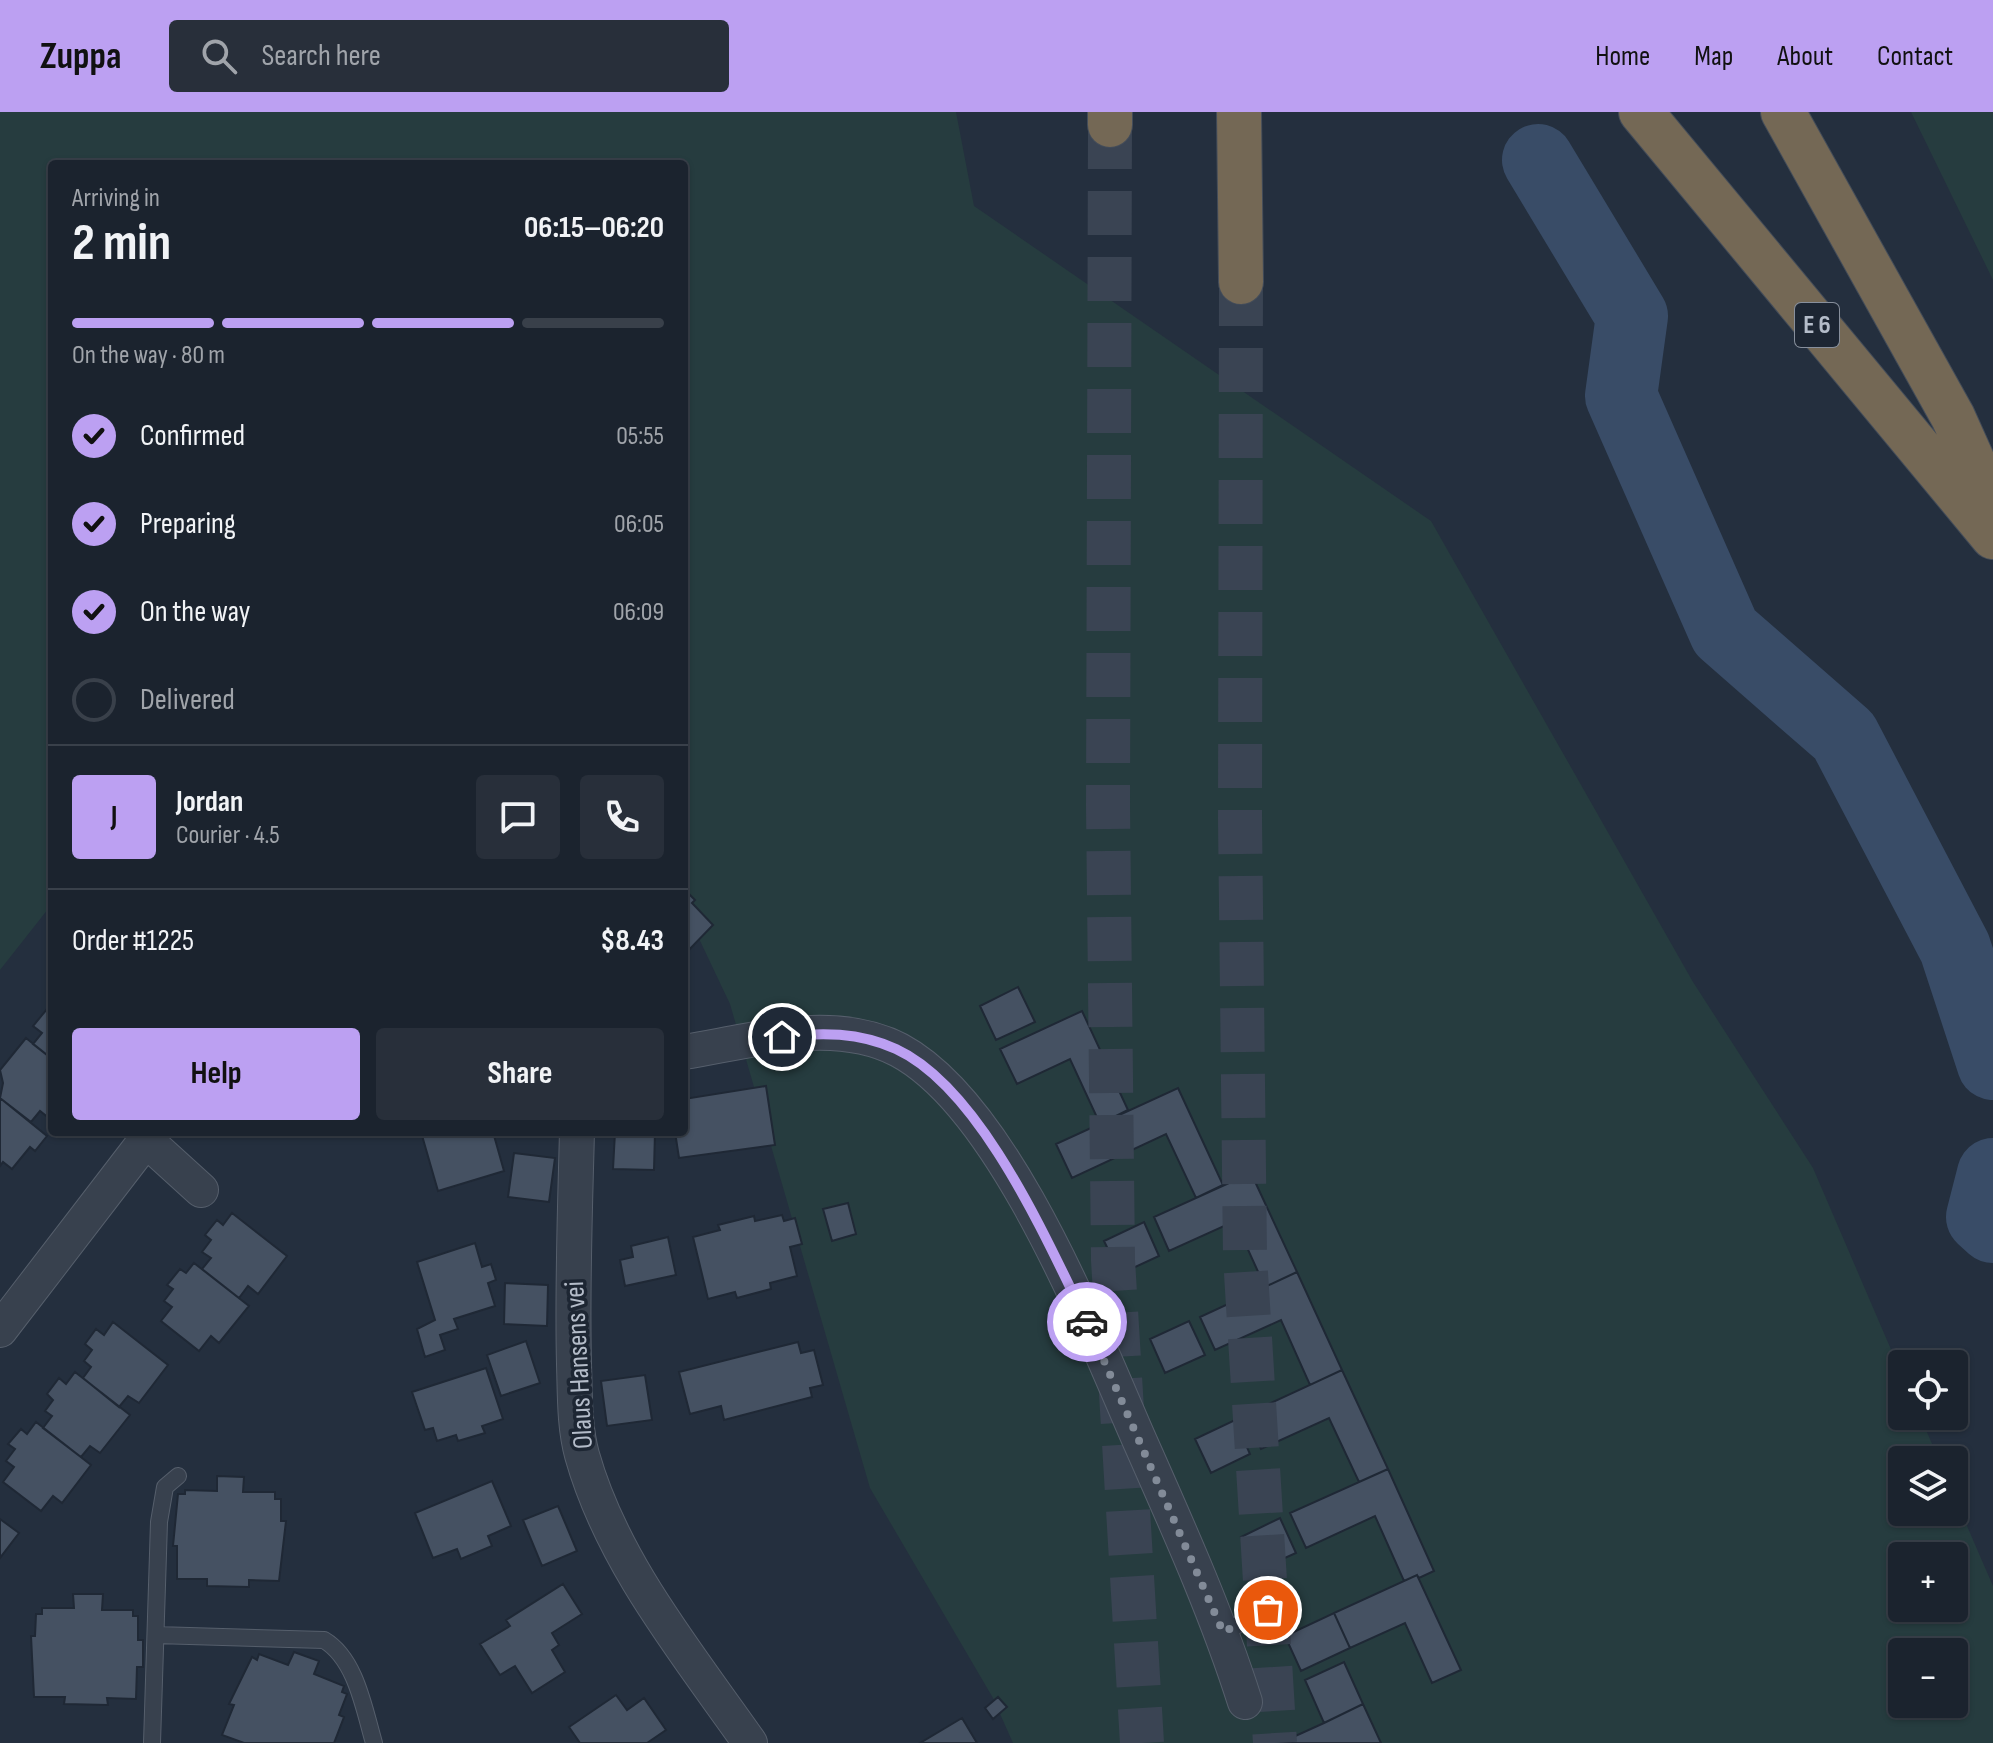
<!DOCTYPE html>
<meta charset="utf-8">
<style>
body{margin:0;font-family:"Sofia Sans Condensed",sans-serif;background:#282f3a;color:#f1f3f6;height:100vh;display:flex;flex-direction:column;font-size:30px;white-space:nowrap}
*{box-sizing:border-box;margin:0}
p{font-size:26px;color:#a0a4aa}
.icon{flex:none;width:44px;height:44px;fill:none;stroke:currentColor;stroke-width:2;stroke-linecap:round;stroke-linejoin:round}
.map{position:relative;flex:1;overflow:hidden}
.panel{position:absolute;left:48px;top:48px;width:640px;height:976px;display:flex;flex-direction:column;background:#1b232e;border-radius:8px;box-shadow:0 2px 6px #0004,0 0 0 2px #39404a}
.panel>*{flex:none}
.fabs{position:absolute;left:1888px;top:1238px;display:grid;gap:16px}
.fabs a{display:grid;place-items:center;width:80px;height:80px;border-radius:8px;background:#1b232e;box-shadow:0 2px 6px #0004,0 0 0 2px #39404a;font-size:40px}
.pin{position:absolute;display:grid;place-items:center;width:68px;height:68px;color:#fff;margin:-34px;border:4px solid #fff;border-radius:50%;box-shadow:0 2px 8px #0007}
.courier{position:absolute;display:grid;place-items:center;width:80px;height:80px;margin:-40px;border:6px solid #bca0f2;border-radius:50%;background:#fff;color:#222;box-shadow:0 2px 10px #0007}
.headline em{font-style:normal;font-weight:700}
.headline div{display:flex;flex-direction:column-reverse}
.headline{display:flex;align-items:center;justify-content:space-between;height:136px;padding:0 24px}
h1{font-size:52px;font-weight:700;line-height:60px}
.bar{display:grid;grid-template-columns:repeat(4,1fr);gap:12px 8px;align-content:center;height:96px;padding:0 24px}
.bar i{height:10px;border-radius:6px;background:#39404a}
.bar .selected{background:#bca0f2}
.bar p{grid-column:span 4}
.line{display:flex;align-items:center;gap:20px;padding:0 24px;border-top:2px solid #39404a}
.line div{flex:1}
.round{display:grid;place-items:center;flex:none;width:84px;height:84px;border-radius:8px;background:#282f3a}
ol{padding:0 24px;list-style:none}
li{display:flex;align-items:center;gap:24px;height:88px}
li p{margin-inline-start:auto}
li .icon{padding:8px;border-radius:50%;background:#bca0f2;color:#111;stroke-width:4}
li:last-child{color:#a0a4aa}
li i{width:44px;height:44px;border:4px solid #39404a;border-radius:50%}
.button{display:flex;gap:16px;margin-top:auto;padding:16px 24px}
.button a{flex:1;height:92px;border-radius:8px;background:#bca0f2;color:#111;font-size:32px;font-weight:700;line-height:92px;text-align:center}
.button a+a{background:#282f3a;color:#f1f3f6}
header{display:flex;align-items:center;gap:48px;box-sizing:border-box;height:112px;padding:0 40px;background:#bca0f2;color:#111}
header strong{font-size:38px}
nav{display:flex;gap:44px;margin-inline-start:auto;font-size:28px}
.search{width:560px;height:72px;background:#282f3a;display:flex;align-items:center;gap:20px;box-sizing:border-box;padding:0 28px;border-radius:8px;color:#a0a4aa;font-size:30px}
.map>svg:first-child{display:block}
.green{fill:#263c3f;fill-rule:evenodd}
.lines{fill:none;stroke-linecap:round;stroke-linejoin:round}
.river{stroke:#394c67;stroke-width:72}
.building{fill:#455162;stroke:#1f2835;stroke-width:2}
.motorway-tunnel{stroke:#3a4453;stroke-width:44;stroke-dasharray:44 22;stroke-linecap:butt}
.service-casing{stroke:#565f6c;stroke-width:18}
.minor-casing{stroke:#565f6c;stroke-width:36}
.motorway-casing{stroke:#434c59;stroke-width:46}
.service{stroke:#38414e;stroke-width:16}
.minor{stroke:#38414e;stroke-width:34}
.motorway{stroke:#746855;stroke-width:44}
.done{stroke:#828b98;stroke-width:8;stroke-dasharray:0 14.4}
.route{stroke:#bca0f2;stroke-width:10}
.labels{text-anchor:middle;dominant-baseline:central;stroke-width:7;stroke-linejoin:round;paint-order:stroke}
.shield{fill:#1d2633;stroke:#878f9c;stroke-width:2}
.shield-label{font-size:26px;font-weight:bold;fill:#b4bcc9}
.street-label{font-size:28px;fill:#b4bcc9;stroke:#1d2633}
</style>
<header>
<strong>Zuppa</strong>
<div class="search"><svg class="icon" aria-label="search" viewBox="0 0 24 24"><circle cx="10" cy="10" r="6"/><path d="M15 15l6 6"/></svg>Search here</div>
<nav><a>Home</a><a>Map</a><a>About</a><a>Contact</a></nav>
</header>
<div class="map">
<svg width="1993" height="1631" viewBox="0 0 1993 1631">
<rect width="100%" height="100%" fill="#242f3e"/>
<path class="green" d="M 0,0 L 956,0 L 974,94 L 1431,409 L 1693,870 L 1813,1056 L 1902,1263 L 1902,1304 L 1920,1304 L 1939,1348 L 1902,1348 L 1902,1400 L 1954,1400 L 1954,1384 L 1993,1474 L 1993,1631 L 1013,1631 L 993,1586 L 870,1376 L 730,892 L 684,795 L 684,52 L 52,52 L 52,792 L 0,858 ZM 1902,1444 L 1954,1444 L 1954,1496 L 1902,1496 ZM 1902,1540 L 1954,1540 L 1954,1592 L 1902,1592 Z
M 1911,0 L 1993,0 L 1993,168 Z"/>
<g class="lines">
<path class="river" d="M 1538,48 L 1632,204 L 1621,284 L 1725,520 L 1844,624 L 1955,836 L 1993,952
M 1993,1062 L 1982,1105 L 1993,1115"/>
</g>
<path class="building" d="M 684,777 L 695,788 L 692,791 L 713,813 L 684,843 Z
M 1018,875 L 1035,910 L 996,928 L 980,894 Z
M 52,891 L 52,947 L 33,932 L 42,921 L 33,914 Z
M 1082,899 L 1128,998 L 1100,1012 L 1070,947 L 1017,972 L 1000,937 Z
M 26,926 L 52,947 L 50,1007 L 40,999 L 31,1010 L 0,986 L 3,971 L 0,958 Z
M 766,974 L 775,1033 L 679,1046 L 675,1020 L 684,1020 L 684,987 Z
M 1178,976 L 1223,1073 L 1196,1086 L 1166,1022 L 1072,1066 L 1056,1032 Z
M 0,986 L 47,1024 L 35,1039 L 30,1035 L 12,1057 L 3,1050 L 0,1054 Z
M 421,1020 L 493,1020 L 504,1059 L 438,1079 Z
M 615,1020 L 655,1020 L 654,1058 L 613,1057 Z
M 514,1041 L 555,1046 L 549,1090 L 508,1085 Z
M 1251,1061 L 1297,1160 L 1265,1175 L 1235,1109 L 1169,1139 L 1154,1105 Z
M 848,1091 L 856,1122 L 832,1129 L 823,1097 Z
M 232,1101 L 287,1144 L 258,1182 L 248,1174 L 239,1186 L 202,1157 L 211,1146 L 202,1140 L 211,1128 L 205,1123 L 217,1108 L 223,1113 Z
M 782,1103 L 784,1109 L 795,1106 L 802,1132 L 790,1135 L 797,1164 L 770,1171 L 771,1177 L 737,1186 L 735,1180 L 708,1187 L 693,1125 L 720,1118 L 718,1113 L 754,1104 L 755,1109 Z
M 1144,1110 L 1159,1144 L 1120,1162 L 1104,1129 Z
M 668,1125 L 676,1163 L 625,1174 L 620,1148 L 633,1145 L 631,1134 Z
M 475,1131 L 482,1155 L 491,1152 L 496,1168 L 488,1171 L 495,1194 L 454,1207 L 458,1217 L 440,1223 L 445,1238 L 425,1245 L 417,1217 L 435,1208 L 417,1150 Z
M 194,1151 L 249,1194 L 219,1231 L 211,1224 L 199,1239 L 161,1209 L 172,1195 L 164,1189 L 173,1177 L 167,1173 L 180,1157 L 186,1161 Z
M 1297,1160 L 1342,1258 L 1310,1273 L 1281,1208 L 1215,1238 L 1200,1205 Z
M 505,1171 L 548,1173 L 547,1214 L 504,1212 Z
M 1189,1209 L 1205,1243 L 1165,1261 L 1150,1227 Z
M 113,1210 L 168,1253 L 139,1291 L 128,1284 L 119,1295 L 83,1266 L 91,1255 L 84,1249 L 92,1238 L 85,1232 L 96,1217 L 104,1223 Z
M 526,1229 L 540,1271 L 501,1284 L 487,1243 Z
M 798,1230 L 801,1241 L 814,1238 L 823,1273 L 810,1276 L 812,1285 L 724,1308 L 721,1294 L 690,1302 L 679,1260 Z
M 486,1256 L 503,1307 L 482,1314 L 485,1321 L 458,1329 L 456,1323 L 437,1329 L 433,1316 L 425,1318 L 412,1280 Z
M 1342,1258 L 1388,1357 L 1359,1370 L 1329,1306 L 1261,1337 L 1245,1303 Z
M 75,1260 L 130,1303 L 100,1341 L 90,1334 L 81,1345 L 43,1316 L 52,1304 L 45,1299 L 53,1288 L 47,1282 L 59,1266 L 66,1272 Z
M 645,1263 L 652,1308 L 607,1314 L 601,1269 Z
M 1235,1308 L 1250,1342 L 1211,1361 L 1195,1327 Z
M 36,1310 L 91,1353 L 62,1391 L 53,1384 L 41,1399 L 3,1370 L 14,1355 L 6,1349 L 15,1337 L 8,1332 L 21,1317 L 27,1322 Z
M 1388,1357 L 1434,1459 L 1419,1466 L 1417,1463 L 1404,1469 L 1375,1404 L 1306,1436 L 1290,1401 Z
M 217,1364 L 244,1365 L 243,1380 L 275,1380 L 275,1387 L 281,1387 L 281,1409 L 286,1409 L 279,1469 L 249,1468 L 249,1475 L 207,1474 L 207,1467 L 177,1467 L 177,1434 L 173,1434 L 178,1382 L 185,1382 L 185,1378 L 217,1379 Z
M 492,1369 L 511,1414 L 488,1424 L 492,1434 L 461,1447 L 457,1437 L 433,1446 L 415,1401 Z
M 558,1394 L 577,1439 L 542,1454 L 523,1408 Z
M 1280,1406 L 1296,1441 L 1256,1459 L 1241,1425 Z
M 0,1407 L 19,1421 L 0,1446 Z
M 1417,1463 L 1461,1558 L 1432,1571 L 1405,1511 L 1350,1536 L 1334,1501 Z
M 563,1472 L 582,1502 L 552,1521 L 559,1533 L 552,1538 L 565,1560 L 532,1581 L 515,1554 L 500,1563 L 480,1532 L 510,1514 L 506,1508 Z
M 73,1482 L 103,1482 L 102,1498 L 133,1498 L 133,1504 L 138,1504 L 138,1528 L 143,1528 L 143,1555 L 137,1555 L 136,1587 L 107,1586 L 108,1593 L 64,1592 L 65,1585 L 34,1585 L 31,1524 L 35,1524 L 36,1502 L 42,1502 L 42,1496 L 74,1496 Z
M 1334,1501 L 1350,1536 L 1301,1559 L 1285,1524 Z
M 294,1540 L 319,1549 L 314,1562 L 344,1574 L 342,1580 L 347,1582 L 339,1603 L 344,1605 L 334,1631 L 244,1631 L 222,1623 L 234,1593 L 229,1592 L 252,1545 L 257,1548 L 259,1542 L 288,1553 Z
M 1344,1550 L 1363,1592 L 1324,1611 L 1305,1568 Z
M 616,1583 L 627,1598 L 644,1586 L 666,1618 L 647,1631 L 580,1631 L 569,1615 Z
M 998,1585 L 1007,1595 L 993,1607 L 985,1596 Z
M 1363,1592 L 1381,1631 L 1280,1631 L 1324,1611 Z
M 962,1606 L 977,1631 L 920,1631 Z"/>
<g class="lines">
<path class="motorway-tunnel" d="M 1110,13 L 1108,694 L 1113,1148 L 1142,1631
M 1241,170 L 1240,707 L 1245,1145 L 1275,1631"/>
<defs>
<path id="service" d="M 1223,1520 L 1290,1488
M 156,1523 L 324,1528 C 356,1547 364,1597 374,1631
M 152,1631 L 159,1410 L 165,1375 L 178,1364"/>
<path id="minor" d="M 684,940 C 752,929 834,904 899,938 C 1004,994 1091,1218 1138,1325 C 1177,1413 1216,1499 1245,1590
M 577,1020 C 575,1097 572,1175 574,1252 C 575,1281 574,1314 582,1343 C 612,1450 687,1541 750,1631
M 146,1028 L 201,1078
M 0,1218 L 152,1020"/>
<path id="motorway" d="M 1110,0 L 1110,13
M 1239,0 L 1241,170
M 1641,0 L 1993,425
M 1783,0 L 1953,305 L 1993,394"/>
</defs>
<use href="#service" class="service-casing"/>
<use href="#minor" class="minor-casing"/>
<use href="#motorway" class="motorway-casing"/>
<use href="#service" class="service"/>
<use href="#minor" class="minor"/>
<use href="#motorway" class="motorway"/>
</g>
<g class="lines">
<path class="done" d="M 1087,1210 L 1223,1520 L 1268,1498"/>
<path class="route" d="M 782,925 C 821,920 859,920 896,937 C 981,976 1047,1129 1087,1210"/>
</g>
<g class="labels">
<rect class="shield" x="1795" y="191" width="44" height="44" rx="6"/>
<g class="shield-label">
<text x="1817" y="213">E 6</text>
</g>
<g class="street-label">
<text transform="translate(579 1253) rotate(-93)">Olaus Hansens vei</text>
</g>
</g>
</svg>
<div class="fabs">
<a><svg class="icon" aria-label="locate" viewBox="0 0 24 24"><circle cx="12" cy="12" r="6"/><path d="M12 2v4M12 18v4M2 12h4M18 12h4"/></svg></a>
<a><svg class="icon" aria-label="layers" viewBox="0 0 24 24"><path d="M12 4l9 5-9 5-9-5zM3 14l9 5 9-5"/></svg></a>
<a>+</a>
<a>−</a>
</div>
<div class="pin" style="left:1268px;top:1498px;background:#ea580c"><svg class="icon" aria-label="bag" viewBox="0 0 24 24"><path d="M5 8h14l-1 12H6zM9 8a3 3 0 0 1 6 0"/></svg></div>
<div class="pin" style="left:782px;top:925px;background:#1f2937"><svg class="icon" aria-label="home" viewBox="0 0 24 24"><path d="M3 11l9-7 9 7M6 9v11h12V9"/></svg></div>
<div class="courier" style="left:1087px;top:1210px"><svg class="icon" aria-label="car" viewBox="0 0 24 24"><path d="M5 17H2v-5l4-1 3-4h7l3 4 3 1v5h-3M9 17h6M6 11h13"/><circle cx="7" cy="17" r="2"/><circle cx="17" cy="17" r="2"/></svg></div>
<section class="panel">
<div class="headline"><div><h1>2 min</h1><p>Arriving in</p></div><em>06:15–06:20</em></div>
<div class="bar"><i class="selected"></i><i class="selected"></i><i class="selected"></i><i></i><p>On the way · 80 m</p></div>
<ol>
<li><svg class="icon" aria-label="check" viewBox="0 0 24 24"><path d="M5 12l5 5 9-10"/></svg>Confirmed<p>05:55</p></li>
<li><svg class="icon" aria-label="check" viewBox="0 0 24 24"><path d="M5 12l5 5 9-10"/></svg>Preparing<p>06:05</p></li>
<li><svg class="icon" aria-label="check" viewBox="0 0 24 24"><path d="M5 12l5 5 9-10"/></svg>On the way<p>06:09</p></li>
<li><i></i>Delivered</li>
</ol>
<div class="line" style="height:144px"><b class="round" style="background:#bca0f2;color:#111">J</b><div><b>Jordan</b><p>Courier · 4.5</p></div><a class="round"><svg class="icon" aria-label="chat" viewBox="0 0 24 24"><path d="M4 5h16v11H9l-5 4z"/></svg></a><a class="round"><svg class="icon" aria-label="phone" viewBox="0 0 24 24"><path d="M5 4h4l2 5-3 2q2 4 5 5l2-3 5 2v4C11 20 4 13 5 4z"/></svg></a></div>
<div class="line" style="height:104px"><div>Order #1225</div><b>$8.43</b></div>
<div class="button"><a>Help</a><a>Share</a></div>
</section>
</div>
